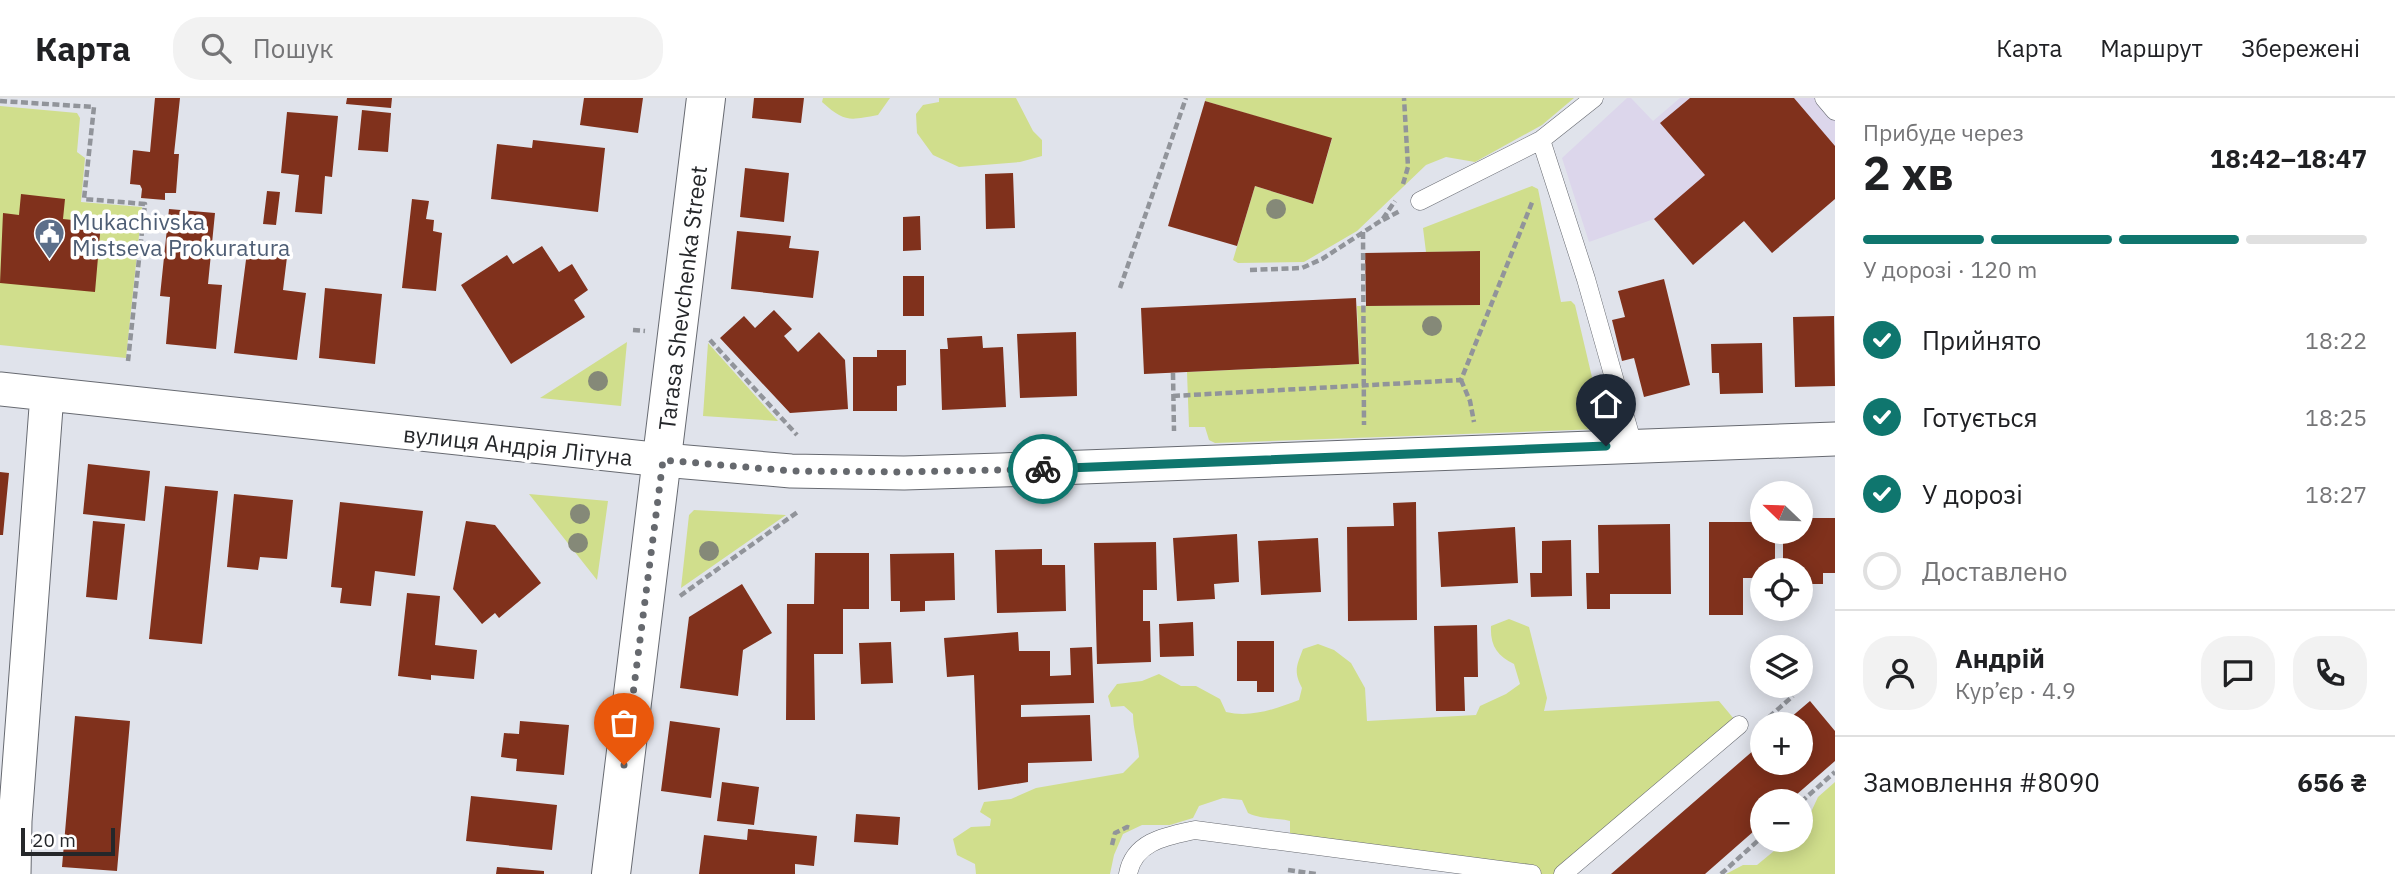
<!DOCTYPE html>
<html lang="uk">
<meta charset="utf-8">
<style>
body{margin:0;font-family:"IBM Plex Sans",sans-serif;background:#f2f2f2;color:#202124;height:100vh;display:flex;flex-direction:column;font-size:26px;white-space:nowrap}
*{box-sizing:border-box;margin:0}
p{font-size:23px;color:#757577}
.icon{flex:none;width:38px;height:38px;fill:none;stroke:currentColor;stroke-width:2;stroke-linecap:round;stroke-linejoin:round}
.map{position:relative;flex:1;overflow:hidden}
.details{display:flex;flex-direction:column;background:#fff;width:560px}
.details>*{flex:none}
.needle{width:46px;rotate:293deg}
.controls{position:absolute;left:1750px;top:383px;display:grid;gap:14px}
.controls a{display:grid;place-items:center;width:63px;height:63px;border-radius:50%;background:#fff;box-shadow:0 4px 18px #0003;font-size:35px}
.scale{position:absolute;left:21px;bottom:18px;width:94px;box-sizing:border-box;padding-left:7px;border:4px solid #25272a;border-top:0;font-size:19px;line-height:24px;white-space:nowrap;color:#25272a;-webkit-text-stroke:5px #fff;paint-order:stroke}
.pin{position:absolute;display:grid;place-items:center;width:60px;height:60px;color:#fff;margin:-72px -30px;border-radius:50% 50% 50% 0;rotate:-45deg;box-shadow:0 0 7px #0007}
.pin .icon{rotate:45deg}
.courier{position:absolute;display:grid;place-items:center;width:70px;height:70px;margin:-35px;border:5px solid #0f766e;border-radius:50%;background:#fff;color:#222;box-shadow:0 2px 9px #0007}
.head em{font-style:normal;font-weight:700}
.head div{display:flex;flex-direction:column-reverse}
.head{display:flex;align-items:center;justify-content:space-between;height:119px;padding:0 28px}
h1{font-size:46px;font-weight:700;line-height:52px}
.bar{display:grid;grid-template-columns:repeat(4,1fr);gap:10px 7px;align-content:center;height:84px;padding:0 28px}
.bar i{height:9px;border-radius:5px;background:#e0e0e0}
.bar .on{background:#0f766e}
.bar p{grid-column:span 4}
.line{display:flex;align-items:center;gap:18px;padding:0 28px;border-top:2px solid #e0e0e0}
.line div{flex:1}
.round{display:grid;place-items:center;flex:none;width:74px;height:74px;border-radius:28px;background:#f2f2f2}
ol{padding:0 28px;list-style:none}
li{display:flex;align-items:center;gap:21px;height:77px}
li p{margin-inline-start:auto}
li .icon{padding:7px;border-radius:50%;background:#0f766e;color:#fff;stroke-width:4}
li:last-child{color:#757577}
li i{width:38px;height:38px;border:4px solid #e0e0e0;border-radius:50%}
header{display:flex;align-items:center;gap:42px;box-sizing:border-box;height:98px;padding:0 35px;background:#fff;border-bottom:2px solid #e0e0e0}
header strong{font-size:33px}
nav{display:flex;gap:38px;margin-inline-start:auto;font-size:24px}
.search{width:490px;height:63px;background:#f2f2f2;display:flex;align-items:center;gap:18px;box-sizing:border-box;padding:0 24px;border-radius:28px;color:#757577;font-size:26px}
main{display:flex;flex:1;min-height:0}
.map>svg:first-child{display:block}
.commercial{fill:#dcd6eb}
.green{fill:#d0de8c}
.building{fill:#80311c}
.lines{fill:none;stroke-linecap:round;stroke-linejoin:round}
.service-casing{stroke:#676a71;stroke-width:19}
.minor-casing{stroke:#676a71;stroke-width:35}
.tertiary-casing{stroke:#676a71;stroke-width:40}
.path{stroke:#91949a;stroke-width:4.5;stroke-dasharray:7 3.5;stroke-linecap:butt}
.service{stroke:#fff;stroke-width:18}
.minor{stroke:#fff;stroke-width:33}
.tertiary{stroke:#fff;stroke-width:38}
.tree{fill:#858978}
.done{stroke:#66696e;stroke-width:7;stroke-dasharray:0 12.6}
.route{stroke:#0f766e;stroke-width:9}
.labels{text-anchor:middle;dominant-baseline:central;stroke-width:7;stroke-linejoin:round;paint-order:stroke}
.service-label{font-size:23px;fill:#4e5e75;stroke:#fff;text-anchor:start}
.street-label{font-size:23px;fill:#25272a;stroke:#fff}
</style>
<header>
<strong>Карта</strong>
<div class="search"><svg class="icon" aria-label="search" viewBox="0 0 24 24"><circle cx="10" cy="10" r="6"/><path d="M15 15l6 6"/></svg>Пошук</div>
<nav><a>Карта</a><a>Маршрут</a><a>Збережені</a></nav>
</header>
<main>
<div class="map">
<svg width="1835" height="776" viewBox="0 0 1835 776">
<rect width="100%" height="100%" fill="#e0e3eb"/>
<path class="commercial" d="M 1627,0 L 1631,0 L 1653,23 L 1680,0 L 1835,0 L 1835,101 L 1772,155 L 1744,123 L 1693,167 L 1654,121 L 1589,144 L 1562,60 Z"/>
<path class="green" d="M 823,0 L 890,0 L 878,17 C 850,22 845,25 822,4 Z
M 939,0 L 1016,0 L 1033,33 L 1042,42 L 1042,58 L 1020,64 L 959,69 L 933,57 L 917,35 L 916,16 L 923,7 L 939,4 Z
M 1206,0 L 1574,0 L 1542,27 L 1475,64 L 1446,59 L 1426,67 L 1357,133 L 1304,164 L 1238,165 L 1233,162 L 1255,88 L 1313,106 L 1332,41 L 1205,3 Z
M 0,8 L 77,15 L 80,20 L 77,54 L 85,60 L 81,104 L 142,109 L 126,260 L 0,247 Z
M 1532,88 L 1538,91 L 1561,204 L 1571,203 L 1575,207 L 1603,326 L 1600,331 L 1215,345 L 1209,342 L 1205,329 L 1189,329 L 1187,274 L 1359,266 L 1357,208 L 1480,207 L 1480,153 L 1426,154 L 1423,130 Z
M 627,244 L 621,308 L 540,300 Z
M 708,245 L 778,323 L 703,318 Z
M 529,396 L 608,403 L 597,482 Z
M 694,412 L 786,417 L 681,490 L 689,417 Z
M 1509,521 L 1529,529 L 1547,600 L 1544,613 L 1719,603 L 1739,627 L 1563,776 L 1532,776 L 1290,744 L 1290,723 C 1274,719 1263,722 1248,715 L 1242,702 L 1223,700 L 1199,708 L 1193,720 L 1170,727 L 1142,727 L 1123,736 L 1114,757 L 1110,776 L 976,776 L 975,766 L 957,757 L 953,741 L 971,729 L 990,728 L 991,721 L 980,714 L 984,704 L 1011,701 L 1036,690 L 1123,675 L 1139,659 C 1138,644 1133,631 1133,616 L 1124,608 L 1111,609 L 1108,598 L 1117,586 L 1142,583 L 1159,576 L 1181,588 L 1196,588 L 1220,601 L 1226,614 C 1251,620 1275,611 1299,602 L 1302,590 C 1293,573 1297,567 1303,551 L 1318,546 L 1334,552 L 1351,565 L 1365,590 L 1367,623 L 1476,617 L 1480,608 L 1506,596 L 1520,586 L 1514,566 C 1497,558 1490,547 1491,528 Z
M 1835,684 L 1835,776 L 1726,776 L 1743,767 L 1757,767 L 1774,753 L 1775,742 L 1801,742 L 1801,730 L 1813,720 L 1811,714 L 1818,699 Z"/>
<path class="building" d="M 155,0 L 180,0 L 174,56 L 179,56 L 176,95 L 165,95 L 165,102 L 141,100 L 142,91 L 140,87 L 130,86 L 133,52 L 150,54 Z
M 347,0 L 392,0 L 391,10 L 346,6 Z
M 584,0 L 643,0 L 638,35 L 580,27 Z
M 754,0 L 804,0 L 801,25 L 752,20 Z
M 1690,0 L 1794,0 L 1835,48 L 1835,101 L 1772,155 L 1744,123 L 1693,167 L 1654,121 L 1705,77 L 1660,25 Z
M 1205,3 L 1332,40 L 1313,106 L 1255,88 L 1237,148 L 1168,128 Z
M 362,12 L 391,15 L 388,54 L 358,52 Z
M 287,14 L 338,18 L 332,79 L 325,78 L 322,116 L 295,114 L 299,77 L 281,75 Z
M 533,42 L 605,50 L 598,114 L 491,101 L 497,46 L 532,50 Z
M 745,70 L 789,75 L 784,124 L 740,119 Z
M 1013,75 L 1015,130 L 986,131 L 985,76 Z
M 267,93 L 280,94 L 276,127 L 263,126 Z
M 21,96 L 65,101 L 63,121 L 101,125 L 95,194 L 0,185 L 3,115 L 19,117 Z
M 412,101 L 429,103 L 426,121 L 434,122 L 433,133 L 442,135 L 436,193 L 402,190 Z
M 169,111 L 215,115 L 208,186 L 222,187 L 216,251 L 166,246 L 170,199 L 160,198 Z
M 920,118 L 921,152 L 903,153 L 903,119 Z
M 737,133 L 791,138 L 789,150 L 819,153 L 813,200 L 731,191 Z
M 542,148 L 559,174 L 572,166 L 588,192 L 574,202 L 585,219 L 511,266 L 461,187 L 507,157 L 513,166 Z
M 1480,153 L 1480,207 L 1366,208 L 1365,155 Z
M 247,154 L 287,159 L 283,192 L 306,195 L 297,262 L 234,255 Z
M 903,178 L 924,178 L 924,218 L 903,218 Z
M 1664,181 L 1690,287 L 1644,299 L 1634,260 L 1622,263 L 1612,222 L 1625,219 L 1618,193 Z
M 325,190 L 382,196 L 375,266 L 319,260 Z
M 1356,200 L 1359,266 L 1144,276 L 1141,210 Z
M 774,212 L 792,231 L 784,238 L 798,254 L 819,234 L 845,262 L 848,311 L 790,315 L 720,240 L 744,218 L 755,230 Z
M 1834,218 L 1835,288 L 1795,289 L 1793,219 Z
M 1076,234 L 1077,298 L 1020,300 L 1017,236 Z
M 982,238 L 983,250 L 1003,249 L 1006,309 L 942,312 L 940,251 L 948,251 L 947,240 Z
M 1762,245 L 1763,295 L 1720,296 L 1719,275 L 1712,275 L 1711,246 Z
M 877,252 L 906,252 L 906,287 L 897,288 L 897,313 L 853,313 L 853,259 L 877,259 Z
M 88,366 L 150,373 L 145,423 L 83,416 Z
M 0,374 L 9,375 L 3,437 L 0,437 Z
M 165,388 L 218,393 L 202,546 L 149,541 Z
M 234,396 L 293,402 L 287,461 L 260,459 L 258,472 L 227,469 Z
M 340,404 L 423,413 L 415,478 L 375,473 L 371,508 L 340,505 L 342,490 L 331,489 Z
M 1416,404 L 1417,522 L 1348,523 L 1347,429 L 1394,428 L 1393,405 Z
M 1801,420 L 1835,420 L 1835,475 L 1823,475 L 1823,486 L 1801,486 L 1801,472 L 1783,472 L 1783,434 L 1801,434 Z
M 93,423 L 125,426 L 117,502 L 86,499 Z
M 466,423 L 495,427 L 541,485 L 499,520 L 495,515 L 482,526 L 453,491 Z
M 1709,424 L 1762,424 L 1762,434 L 1775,434 L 1775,472 L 1762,472 L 1762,480 L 1743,480 L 1743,517 L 1709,517 Z
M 1670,426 L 1671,496 L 1610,496 L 1610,511 L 1587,511 L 1586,475 L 1599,475 L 1598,427 Z
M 1515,429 L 1518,485 L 1441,489 L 1438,434 Z
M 1237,436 L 1239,484 L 1214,486 L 1215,501 L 1177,503 L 1173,440 Z
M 1318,440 L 1321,494 L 1261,497 L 1258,443 Z
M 1571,442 L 1572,498 L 1531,499 L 1530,475 L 1542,475 L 1542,443 Z
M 1156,444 L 1157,492 L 1143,492 L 1143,523 L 1150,523 L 1151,564 L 1097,566 L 1094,445 Z
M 1042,451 L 1042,467 L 1065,467 L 1066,513 L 997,515 L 995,452 Z
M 815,455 L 869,455 L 869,511 L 843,511 L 843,556 L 814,556 L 815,622 L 786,622 L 787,506 L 814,506 Z
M 954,455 L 955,502 L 925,503 L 925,513 L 900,514 L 900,503 L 891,503 L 890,456 Z
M 742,486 L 772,535 L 743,552 L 738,598 L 680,590 L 689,519 Z
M 407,495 L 440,498 L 435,547 L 477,552 L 474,581 L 431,577 L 431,582 L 398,578 Z
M 1193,524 L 1194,558 L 1160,559 L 1159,526 Z
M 1477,527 L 1478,579 L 1464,579 L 1465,613 L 1436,613 L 1434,528 Z
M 1018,534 L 1019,553 L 1050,553 L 1050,578 L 1071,577 L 1070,550 L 1092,549 L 1094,605 L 1021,607 L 1021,619 L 1090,617 L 1092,663 L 1028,665 L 1028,684 L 978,692 L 974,577 L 947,579 L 944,540 Z
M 1237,543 L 1274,543 L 1274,594 L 1257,594 L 1257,583 L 1237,583 Z
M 891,544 L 893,585 L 861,586 L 859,545 Z
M 1810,603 L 1835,633 L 1835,663 L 1788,704 L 1762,704 L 1762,726 L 1705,776 L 1611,776 L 1762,645 L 1762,665 L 1801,665 L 1801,626 L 1783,626 Z
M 75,618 L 130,623 L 117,773 L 62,769 Z
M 520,623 L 569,627 L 564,677 L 516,673 L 517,661 L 501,659 L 504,635 L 519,636 Z
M 670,623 L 720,630 L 711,700 L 661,693 Z
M 722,684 L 759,689 L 754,727 L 717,723 Z
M 471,698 L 557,707 L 552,752 L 466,743 Z
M 856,716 L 900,719 L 898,747 L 854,744 Z
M 748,731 L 817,738 L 814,768 L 795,766 L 795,776 L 699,776 L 704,737 L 747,742 Z
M 497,769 L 544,773 L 544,776 L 496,776 Z"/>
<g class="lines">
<defs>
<path id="service" d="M 1594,0 L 1541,42 L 1586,181 L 1633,347
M 1824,0 L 1835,13
M 1420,103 L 1541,42
M 1128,776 C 1134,743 1167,738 1195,732 L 1532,776
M 1563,776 L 1739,627"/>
<path id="minor" d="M 0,291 L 663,362 L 791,373 L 904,375 L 1001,372 L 1835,341
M 0,721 L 15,723 L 47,296
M 14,776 L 15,723"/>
<path id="tertiary" d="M 611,776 L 706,0"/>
</defs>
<use href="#service" class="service-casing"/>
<use href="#minor" class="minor-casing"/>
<use href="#tertiary" class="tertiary-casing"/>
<path class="path" d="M 0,3 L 94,9 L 84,101 L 145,106 L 128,263
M 1403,86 L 1408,69 L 1404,0
M 1383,122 L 1400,113
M 1363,134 L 1364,327
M 1250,172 L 1302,170 L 1322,161 L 1382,122 L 1395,103
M 1120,190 L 1186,0
M 633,232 L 645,233
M 710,242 L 797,337
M 1173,275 L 1174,333
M 1461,282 L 1470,303 L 1474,324
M 1173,298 L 1461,282 L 1533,102
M 680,498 L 799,413
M 1761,626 L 1793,598
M 1801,704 L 1835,674
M 1112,747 L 1115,735 L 1127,729 L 1130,730
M 1288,772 L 1316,776
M 1721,776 L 1762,739"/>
<use href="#service" class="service"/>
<use href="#minor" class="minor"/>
<use href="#tertiary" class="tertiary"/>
</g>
<g class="tree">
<circle cx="1276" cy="111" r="10"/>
<circle cx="1432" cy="228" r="10"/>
<circle cx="598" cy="283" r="10"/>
<circle cx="580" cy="416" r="10"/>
<circle cx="578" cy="445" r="10"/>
<circle cx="709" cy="453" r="10"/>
</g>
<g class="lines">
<path class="done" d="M 624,667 L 663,362 L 791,373 L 904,374 L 1043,371"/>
<path class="route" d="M 1043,371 L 1606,348"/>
</g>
<defs>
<symbol id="civic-pin" viewBox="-11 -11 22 30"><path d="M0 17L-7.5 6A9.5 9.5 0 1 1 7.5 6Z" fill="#5c6f8a" stroke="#fff"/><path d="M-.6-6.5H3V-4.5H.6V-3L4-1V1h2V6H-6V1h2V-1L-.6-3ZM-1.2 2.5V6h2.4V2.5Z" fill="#fff"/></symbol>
</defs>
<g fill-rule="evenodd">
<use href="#civic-pin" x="32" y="118" width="35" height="47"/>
</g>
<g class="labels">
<g class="service-label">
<text x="72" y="123">Mukachivska<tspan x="72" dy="26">Mistseva Prokuratura</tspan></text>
</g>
<g class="street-label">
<text transform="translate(682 200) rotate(-83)">Tarasa Shevchenka Street</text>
<text transform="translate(518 347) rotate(6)">вулиця Андрія Літуна</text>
</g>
</g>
</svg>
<div class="controls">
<a><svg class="needle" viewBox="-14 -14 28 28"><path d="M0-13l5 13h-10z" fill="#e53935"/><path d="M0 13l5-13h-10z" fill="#757577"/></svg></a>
<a><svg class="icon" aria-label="locate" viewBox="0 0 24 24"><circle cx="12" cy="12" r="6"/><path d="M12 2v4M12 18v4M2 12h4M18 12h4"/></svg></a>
<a><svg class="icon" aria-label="layers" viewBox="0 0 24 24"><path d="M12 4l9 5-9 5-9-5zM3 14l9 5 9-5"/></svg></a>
<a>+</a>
<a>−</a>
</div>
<div class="scale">20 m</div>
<div class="pin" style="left:624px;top:667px;background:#ea580c"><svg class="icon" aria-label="bag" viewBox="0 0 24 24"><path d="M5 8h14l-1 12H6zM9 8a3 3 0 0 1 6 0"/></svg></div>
<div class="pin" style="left:1606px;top:348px;background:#1f2937"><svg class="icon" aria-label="home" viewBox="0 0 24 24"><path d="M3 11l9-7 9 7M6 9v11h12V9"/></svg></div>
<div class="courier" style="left:1043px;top:371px"><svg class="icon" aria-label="bike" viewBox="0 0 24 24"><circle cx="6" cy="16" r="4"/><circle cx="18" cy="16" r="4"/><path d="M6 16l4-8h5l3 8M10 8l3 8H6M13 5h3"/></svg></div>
</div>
<section class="details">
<div class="head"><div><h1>2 хв</h1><p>Прибуде через</p></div><em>18:42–18:47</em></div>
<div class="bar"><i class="on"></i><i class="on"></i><i class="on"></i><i></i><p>У дорозі · 120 m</p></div>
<ol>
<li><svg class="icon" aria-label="check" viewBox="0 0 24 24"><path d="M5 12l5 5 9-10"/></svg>Прийнято<p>18:22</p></li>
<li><svg class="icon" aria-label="check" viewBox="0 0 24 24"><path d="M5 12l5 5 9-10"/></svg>Готується<p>18:25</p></li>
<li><svg class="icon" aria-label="check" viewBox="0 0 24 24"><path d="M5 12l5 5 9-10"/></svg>У дорозі<p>18:27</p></li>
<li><i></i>Доставлено</li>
</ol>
<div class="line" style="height:126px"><a class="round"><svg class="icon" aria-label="person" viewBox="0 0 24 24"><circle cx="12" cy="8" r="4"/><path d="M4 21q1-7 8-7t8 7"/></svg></a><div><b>Андрій</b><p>Кур’єр · 4.9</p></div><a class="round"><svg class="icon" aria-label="chat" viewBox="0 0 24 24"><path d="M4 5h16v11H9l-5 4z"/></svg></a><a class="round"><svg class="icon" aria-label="phone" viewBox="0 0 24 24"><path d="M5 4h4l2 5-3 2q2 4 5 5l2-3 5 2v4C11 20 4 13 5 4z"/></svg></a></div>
<div class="line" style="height:91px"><div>Замовлення #8090</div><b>656 ₴</b></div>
</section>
</main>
